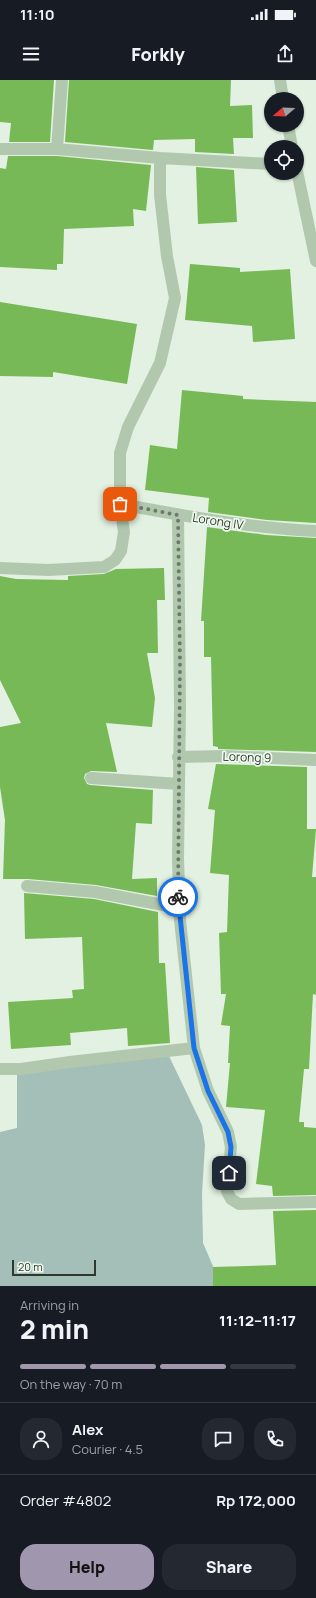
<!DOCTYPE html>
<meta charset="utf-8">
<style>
body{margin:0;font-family:Manrope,sans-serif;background:#242831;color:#f1f3f6;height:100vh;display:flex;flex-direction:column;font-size:15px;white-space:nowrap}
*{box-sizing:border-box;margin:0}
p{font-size:13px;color:#9ea1a6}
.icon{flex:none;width:22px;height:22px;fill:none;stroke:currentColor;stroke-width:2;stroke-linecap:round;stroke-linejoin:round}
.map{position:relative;height:1206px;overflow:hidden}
.sheet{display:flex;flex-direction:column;background:#171b24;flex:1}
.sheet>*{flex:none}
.needle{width:26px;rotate:251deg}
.controls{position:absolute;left:264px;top:12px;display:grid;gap:8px}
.controls a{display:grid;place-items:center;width:40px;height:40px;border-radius:50%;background:#171b24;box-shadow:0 1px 3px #0004;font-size:20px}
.scale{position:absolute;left:12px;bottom:10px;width:84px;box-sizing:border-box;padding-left:4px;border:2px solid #2f382c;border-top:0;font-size:11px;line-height:14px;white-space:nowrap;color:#2f382c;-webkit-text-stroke:3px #eef9ee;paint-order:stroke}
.pin{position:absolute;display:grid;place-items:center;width:34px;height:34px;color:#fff;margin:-17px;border-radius:8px;box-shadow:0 2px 6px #0006}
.courier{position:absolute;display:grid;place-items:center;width:40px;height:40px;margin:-20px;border:3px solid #1a73e8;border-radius:50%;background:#fff;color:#222;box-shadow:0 1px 5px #0007}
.head em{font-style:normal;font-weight:800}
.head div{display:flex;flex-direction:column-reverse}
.head{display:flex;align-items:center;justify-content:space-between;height:68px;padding:0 20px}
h1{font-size:26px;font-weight:800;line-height:30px}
.bar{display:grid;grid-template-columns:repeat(4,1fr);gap:6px 4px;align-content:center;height:48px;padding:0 20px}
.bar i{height:5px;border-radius:3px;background:#363941}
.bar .current{background:#a096ae}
.bar p{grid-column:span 4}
.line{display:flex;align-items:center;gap:10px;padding:0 20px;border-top:1px solid #363941}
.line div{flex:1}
.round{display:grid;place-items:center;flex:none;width:42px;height:42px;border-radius:16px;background:#242831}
.button{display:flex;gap:8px;margin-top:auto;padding:8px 20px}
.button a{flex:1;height:46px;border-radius:16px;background:#a096ae;color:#111;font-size:16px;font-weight:800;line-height:46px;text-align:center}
.button a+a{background:#242831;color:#f1f3f6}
.status{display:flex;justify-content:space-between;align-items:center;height:28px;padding:0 20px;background:#171b24;direction:ltr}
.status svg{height:11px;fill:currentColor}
header{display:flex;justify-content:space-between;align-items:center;height:52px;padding:0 20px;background:#171b24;font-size:18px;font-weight:800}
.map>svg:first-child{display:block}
.green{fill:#a3bfb8}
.building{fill:#78b957}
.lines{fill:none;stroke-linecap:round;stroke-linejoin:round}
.street{stroke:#b1c8ae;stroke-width:12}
.done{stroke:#6e796b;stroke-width:4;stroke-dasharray:0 7.2}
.route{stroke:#1a73e8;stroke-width:5}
.labels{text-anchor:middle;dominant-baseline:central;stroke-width:3.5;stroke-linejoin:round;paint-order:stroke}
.street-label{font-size:12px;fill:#2f382c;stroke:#eef9ee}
</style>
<div class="status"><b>11:10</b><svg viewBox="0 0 49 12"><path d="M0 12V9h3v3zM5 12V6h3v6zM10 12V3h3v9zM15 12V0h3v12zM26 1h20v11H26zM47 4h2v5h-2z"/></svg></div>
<header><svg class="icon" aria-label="menu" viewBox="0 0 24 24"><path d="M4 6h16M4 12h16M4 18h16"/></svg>Forkly<svg class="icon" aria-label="share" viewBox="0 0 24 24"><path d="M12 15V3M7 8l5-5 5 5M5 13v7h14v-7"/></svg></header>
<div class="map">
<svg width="316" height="1206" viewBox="0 0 316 1206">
<rect width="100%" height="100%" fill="#e2f1e1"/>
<path class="green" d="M 168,974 L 202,1045 L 205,1065 L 202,1114 L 203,1163 L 219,1200 L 220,1206 L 0,1206 L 0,1052 L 17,1048 L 17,991 Z"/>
<path class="building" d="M 0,0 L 54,0 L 50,62 L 9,62 L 11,43 L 0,42 Z
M 69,0 L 231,0 L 230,26 L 252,25 L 253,58 L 233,58 L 234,74 L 195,72 L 195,59 L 154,60 L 153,70 L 65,62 Z
M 8,76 L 57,76 L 151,85 L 146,131 L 133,129 L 134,146 L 64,149 L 63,184 L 57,184 L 57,190 L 0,187 L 0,88 L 6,89 Z
M 196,87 L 234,90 L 237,142 L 198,144 Z
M 190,184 L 240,188 L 240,192 L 290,189 L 295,259 L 253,262 L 252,246 L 185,240 Z
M 0,222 L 137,244 L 127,304 L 53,292 L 53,297 L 0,296 Z
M 182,310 L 243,316 L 243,319 L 316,322 L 316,443 L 267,440 L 208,432 L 209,418 L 145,410 L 150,365 L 177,369 Z
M 207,447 L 266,455 L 316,458 L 316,672 L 218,669 L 218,667 L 213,666 L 211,577 L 204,577 L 204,541 L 201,541 Z
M 164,488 L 165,520 L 157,520 L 158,573 L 147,573 L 155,618 L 152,647 L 106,643 L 117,692 L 91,691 L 85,694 L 84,698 L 87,704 L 90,705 L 153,710 L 152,744 L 136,743 L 132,799 L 157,798 L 157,816 L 96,805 L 28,799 L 3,799 L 5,740 L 0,707 L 0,647 L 21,643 L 0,600 L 0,496 L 16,499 L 68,500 L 68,496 L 104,494 L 116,489 Z
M 216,684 L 307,687 L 307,749 L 316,749 L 312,797 L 316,797 L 316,915 L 313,914 L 309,989 L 304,989 L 299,1042 L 304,1042 L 304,1047 L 316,1048 L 316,1115 L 273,1116 L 272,1106 L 256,1104 L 265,1030 L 226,1027 L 230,983 L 228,983 L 230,946 L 221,945 L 226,914 L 221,914 L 219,853 L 227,852 L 229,795 L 210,793 L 215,730 L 208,729 Z
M 24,813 L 94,819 L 158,832 L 159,883 L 165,883 L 170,963 L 128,966 L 127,948 L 70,953 L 71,965 L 11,969 L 8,922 L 73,918 L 72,910 L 84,909 L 82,857 L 25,859 Z
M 316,1130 L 316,1206 L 213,1206 L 213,1187 L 276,1185 L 273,1131 Z"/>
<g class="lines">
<path class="street" d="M 280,0 L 283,19
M 288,45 L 292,67
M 0,69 L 57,69 L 160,78 L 271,84
M 57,69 L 62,0
M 297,91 L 316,181
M 120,424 C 185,436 250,448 316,451
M 178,435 L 180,628 L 178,779 L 180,840 L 194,968 L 208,1011 L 228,1052 L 231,1067 L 227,1111 L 231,1119 L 239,1124 L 316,1122
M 0,488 L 48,490 L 104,487 L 115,480 L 121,471 L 124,452 L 120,424 L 120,373 L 128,347 L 160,283 L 175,218 L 167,176 L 160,115 L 160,78
M 178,677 L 224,676 L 316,680
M 91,698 L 179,704
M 27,806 L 95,812 L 179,828
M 0,989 L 21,989 L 70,982 L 194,968"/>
</g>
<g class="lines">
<path class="done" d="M 120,424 L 178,435 L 180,584 L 178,817"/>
<path class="route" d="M 178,817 L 194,968 L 208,1011 L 228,1052 L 231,1067 L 229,1093"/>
</g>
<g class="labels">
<g class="street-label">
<text transform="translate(218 441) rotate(9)">Lorong IV</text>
<text transform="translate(247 677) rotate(2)">Lorong 9</text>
</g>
</g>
</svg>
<div class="controls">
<a><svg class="needle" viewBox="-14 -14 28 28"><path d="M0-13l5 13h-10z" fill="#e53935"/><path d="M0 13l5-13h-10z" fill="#9ea1a6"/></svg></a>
<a><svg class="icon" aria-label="locate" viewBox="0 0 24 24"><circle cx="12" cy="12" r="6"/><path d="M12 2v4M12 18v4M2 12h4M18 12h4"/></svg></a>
</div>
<div class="scale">20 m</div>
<div class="pin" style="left:120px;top:424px;background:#ea580c"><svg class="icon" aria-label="bag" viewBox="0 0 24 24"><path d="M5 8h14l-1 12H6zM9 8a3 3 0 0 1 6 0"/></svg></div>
<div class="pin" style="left:229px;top:1093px;background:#1f2937"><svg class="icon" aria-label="home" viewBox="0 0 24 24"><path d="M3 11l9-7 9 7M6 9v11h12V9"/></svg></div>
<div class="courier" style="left:178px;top:817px"><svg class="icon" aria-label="bike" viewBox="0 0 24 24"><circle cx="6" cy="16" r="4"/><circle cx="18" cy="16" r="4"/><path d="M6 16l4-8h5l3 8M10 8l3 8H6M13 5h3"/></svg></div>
</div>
<section class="sheet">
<div class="head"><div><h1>2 min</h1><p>Arriving in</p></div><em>11:12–11:17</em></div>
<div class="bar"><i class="current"></i><i class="current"></i><i class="current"></i><i></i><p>On the way · 70 m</p></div>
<div class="line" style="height:72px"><a class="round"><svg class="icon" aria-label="person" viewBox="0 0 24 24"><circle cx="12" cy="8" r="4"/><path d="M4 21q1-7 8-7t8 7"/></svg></a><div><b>Alex</b><p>Courier · 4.5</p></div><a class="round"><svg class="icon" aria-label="chat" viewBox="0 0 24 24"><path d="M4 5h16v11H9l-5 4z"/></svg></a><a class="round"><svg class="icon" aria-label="phone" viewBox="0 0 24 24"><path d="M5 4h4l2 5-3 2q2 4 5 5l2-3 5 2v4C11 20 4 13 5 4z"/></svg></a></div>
<div class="line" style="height:52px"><div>Order #4802</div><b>Rp 172,000</b></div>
<div class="button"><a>Help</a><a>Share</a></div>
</section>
